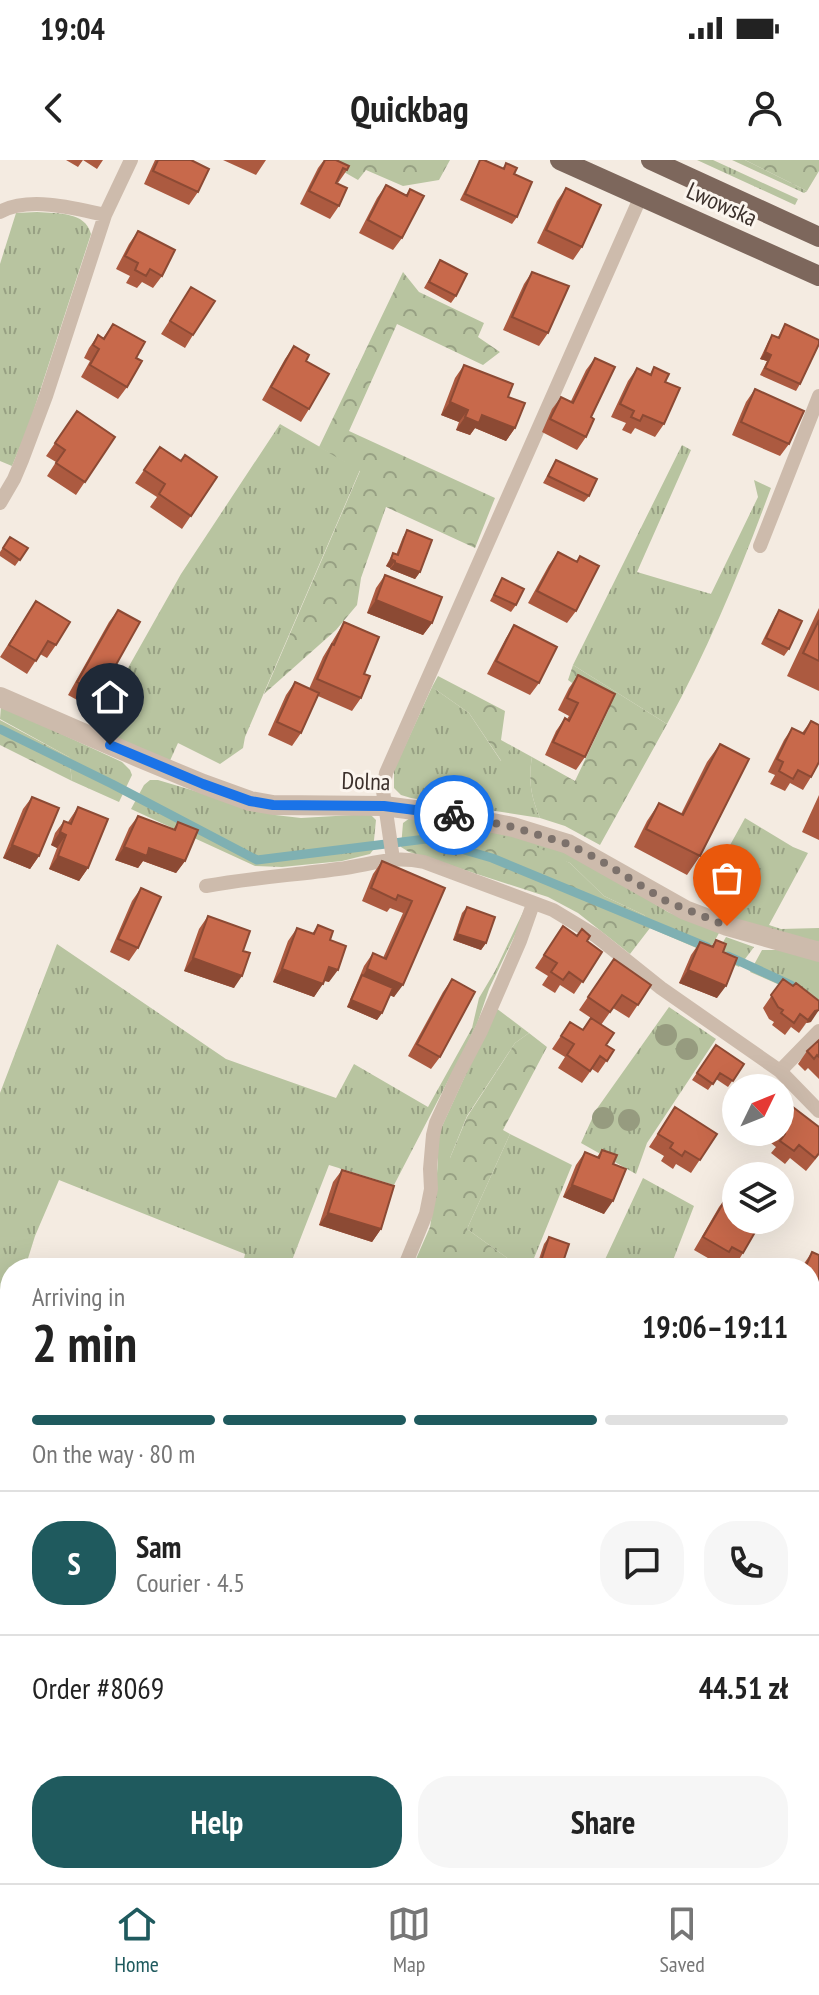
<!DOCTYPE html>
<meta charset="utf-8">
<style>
body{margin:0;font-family:"PT Sans Narrow",sans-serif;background:#f6f6f6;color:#222;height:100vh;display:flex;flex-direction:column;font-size:30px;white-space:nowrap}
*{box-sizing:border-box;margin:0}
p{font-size:26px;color:#767676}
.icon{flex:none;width:44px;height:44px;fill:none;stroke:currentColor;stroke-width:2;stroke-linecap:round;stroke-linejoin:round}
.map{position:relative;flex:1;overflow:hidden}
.drawer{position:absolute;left:0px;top:1098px;width:820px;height:626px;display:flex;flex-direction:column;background:#fff;border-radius:32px 32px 0 0;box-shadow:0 8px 32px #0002}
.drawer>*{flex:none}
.needle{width:52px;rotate:47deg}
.controls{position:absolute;left:722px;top:914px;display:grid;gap:16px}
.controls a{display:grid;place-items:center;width:72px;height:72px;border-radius:50%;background:#fff;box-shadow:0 8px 32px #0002;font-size:40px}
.pin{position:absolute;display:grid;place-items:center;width:68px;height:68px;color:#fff;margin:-82px -34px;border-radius:50% 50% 50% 0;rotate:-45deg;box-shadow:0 0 8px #0007}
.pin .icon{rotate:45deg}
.courier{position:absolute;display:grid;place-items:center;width:80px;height:80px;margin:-40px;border:6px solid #1a73e8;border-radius:50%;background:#fff;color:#222;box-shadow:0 2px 10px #0007}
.head em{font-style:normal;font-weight:600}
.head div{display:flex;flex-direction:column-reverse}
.head{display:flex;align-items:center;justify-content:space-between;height:136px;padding:0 32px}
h1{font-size:52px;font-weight:600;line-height:60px}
.bar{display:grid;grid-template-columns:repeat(4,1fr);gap:12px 8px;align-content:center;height:96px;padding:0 32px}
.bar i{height:10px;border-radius:6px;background:#e0e0e0}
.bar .on{background:#1f5a5e}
.bar p{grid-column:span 4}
.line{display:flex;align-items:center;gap:20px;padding:0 32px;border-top:2px solid #e0e0e0}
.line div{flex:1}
.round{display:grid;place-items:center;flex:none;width:84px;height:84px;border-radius:32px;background:#f6f6f6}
.button{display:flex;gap:16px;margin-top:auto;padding:16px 32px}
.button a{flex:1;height:92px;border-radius:32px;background:#1f5a5e;color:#fff;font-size:32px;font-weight:600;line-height:92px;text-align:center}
.button a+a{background:#f6f6f6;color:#222}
.status{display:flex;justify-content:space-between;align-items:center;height:56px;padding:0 40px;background:#fff;direction:ltr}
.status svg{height:22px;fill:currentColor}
header{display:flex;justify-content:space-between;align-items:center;height:104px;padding:0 32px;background:#fff;font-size:36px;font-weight:600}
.menu{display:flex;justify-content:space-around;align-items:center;height:112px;border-top:2px solid #e0e0e0;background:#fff;font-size:22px;color:#767676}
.menu a{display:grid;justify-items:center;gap:4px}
.menu .on{color:#1f5a5e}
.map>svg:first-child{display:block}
.grass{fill:url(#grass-tufts)}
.forest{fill:url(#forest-crowns)}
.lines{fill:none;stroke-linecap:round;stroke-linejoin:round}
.stream{stroke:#7fb0b2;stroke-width:9}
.service{stroke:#cdbbac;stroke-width:14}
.minor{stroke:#cdbbac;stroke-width:20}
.primary{stroke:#7d675c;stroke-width:20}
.tree{fill:#969b7f}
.wall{fill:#ac5a40}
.shaded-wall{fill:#8c4a34}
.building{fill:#c8694b;stroke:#8c4a34;stroke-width:2}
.done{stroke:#7c716b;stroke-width:8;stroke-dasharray:0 14.4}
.route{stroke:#1a73e8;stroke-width:10}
.labels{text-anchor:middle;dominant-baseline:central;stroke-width:6;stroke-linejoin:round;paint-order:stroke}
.street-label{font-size:24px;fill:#3b302b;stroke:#fbf5ee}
</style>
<div class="status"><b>19:04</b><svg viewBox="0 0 49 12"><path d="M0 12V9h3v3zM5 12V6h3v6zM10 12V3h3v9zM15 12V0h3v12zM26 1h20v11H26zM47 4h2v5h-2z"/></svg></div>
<header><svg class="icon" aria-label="back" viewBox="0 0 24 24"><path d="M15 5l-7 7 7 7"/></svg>Quickbag<svg class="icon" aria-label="person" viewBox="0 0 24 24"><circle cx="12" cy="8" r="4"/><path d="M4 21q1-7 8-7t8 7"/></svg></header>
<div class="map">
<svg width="819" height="1723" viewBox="0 0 819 1723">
<defs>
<pattern id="grass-tufts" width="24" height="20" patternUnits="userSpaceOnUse" patternTransform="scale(2)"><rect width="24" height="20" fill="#b8c4a0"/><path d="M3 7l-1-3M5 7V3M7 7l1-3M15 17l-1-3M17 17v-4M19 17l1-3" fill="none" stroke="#97a083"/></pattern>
<pattern id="forest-crowns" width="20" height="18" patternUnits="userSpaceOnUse" patternTransform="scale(2)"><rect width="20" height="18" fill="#b8c4a0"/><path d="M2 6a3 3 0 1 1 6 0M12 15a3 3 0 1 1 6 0" fill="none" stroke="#97a083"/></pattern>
</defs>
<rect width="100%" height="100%" fill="#f4ebe1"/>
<path class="grass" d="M 697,0 L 713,0 L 798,39 L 795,45 Z
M 732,0 L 745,0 L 807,31 L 804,33 Z
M 37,52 C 58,54 85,51 91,74 L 28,268 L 12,306 L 0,301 L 0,104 L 16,53 Z
M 280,264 L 360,310 L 245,577 L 243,588 L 220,604 L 178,583 L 168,605 L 93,570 L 181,414 Z
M 682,285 L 691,290 L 637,412 L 711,434 L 758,337 L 754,320 L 771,328 C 741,409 709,488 667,564 L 573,505 Z
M 432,527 L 469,553 L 501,601 L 512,586 L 532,597 C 528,620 531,637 540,658 L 411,638 L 401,635 L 394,628 L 394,610 Z
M 1,546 L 122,602 L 130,610 L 132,615 L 119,642 L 72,621 L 69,597 L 0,559 Z
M 150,620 L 158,620 L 275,655 L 301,658 L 370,654 L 376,660 L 373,690 L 370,694 L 342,701 L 282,707 L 255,706 L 131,649 L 144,625 Z
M 745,658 L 793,687 L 808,693 L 769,765 L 781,769 L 819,768 L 819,782 L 761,769 L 721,757 L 706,745 L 708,725 Z
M 499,668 L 546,685 L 589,703 L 668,752 L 719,773 L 708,793 L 650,768 L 644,755 L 604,736 L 570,703 L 483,672 Z
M 524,750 L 525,754 L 489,829 L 477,864 L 464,890 L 394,1025 L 329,1005 L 289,1108 L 242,1108 L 245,1094 L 59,1020 L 35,1076 L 25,1108 L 10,1108 L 10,1152 L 0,1177 L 0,933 L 57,784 L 226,899 L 336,938 L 354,904 L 428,947 L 472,868 L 479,838 L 495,811 Z
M 726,777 L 754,787 L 739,807 L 715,796 Z
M 762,790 L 787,790 L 819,799 L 819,850 L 789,829 L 750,812 Z
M 669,847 L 716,879 L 647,983 L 636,1014 L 581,983 L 596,950 Z
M 496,848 L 529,873 L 515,883 L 467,956 L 450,998 L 438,998 L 438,975 Z
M 510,974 L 572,1005 L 530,1108 L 521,1108 L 467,1069 Z
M 643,1018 L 694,1046 L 670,1108 L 601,1108 Z
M 819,1342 L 819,1418 L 815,1403 L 810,1404 L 810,1344 Z
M 0,1357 L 10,1361 L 10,1714 L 810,1714 L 810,1456 L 819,1486 L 819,1723 L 0,1723 Z"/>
<path class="forest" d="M 323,0 L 450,0 L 439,20 L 403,26 L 366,10 L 358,20 Z
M 745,0 L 819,0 L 819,11 L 807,31 Z
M 403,112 L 419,132 L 484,163 L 478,177 L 500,192 L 483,205 L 397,164 L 349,271 L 495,338 L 475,388 L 386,347 L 361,418 L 357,445 L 336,470 L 264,534 L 360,311 L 319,287 Z
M 573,505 L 667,564 L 600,685 L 565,666 L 540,658 C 531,637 528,620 532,597 L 575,621 L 609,549 L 568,520 Z
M 438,516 L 505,551 L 501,580 L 512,586 L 502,602 L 469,553 L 432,527 Z
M 0,560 L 69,597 L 72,621 L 0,585 Z
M 421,657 L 522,680 L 570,703 L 604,736 L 644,755 L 650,768 L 630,794 L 578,753 L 548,737 L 409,692 L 401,687 L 403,663 L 410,658 Z
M 529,873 L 547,887 L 503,970 L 510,974 L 467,1069 L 521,1108 L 412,1108 L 430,1067 L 436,1029 L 438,998 L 450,998 L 467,957 L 515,883 Z
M 810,1214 L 819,1216 L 819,1325 L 810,1344 Z"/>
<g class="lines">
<path class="stream" d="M 0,569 L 112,624 L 257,700 L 426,679 L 492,698 L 707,787
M 728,796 L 791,825"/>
<path class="service" d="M 0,52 C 28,36 75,48 105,55
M 0,343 L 14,319 L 22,300 L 46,236 L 105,55 L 131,0
M 760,386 L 819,236
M 393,699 L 383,631 L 386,613 L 641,36
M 206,726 C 250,718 294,715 338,709 C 371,705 390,695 424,702 L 553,750 L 596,776 L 661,828 L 780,911 L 819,951
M 780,911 L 819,871
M 404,1108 L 426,1054 L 431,1029 L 430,1009 L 433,975 L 436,963 L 458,915 L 481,871 L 520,781 L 533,744"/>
<path class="minor" d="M 0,537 L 138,597 L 203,624 L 250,641 L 273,645 L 384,646 L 452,655 L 513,667 L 568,684 L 685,750 L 727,766 L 819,792"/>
<path class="primary" d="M 560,0 L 819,116
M 651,0 L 819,77"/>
</g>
<g class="tree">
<circle cx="666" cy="875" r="11"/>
<circle cx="687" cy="889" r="11"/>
<circle cx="603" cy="958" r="11"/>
<circle cx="629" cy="960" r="11"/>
</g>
<path class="wall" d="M 66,0 L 103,0 L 97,9 L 83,0 L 78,7 Z
M 155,0 L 191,0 L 198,32 L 189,45 L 144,24 Z
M 223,0 L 266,0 L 256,15 Z
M 324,0 L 336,0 L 347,10 L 338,23 L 336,22 L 339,46 L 330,59 L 300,44 L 318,8 Z
M 480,0 L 502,9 L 506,3 L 514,14 L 517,57 L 512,64 L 460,40 Z
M 386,25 L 406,35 L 410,29 L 402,78 L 393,90 L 359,73 L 377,38 Z
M 566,28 L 582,87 L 573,100 L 537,83 L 557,41 Z
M 138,71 L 162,116 L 153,128 L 142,122 L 137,128 L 126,123 L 130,116 L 116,109 L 129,84 Z
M 440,100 L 456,136 L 451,143 L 424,128 Z
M 532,112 L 548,173 L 539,186 L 503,170 L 524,124 Z
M 191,127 L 193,175 L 185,188 L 161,174 Z
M 113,164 L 136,198 L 127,227 L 118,239 L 81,217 L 90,201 L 84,198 L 89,188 L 98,175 L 103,178 Z
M 785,164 L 800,224 L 796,231 L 760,215 L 767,201 L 760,199 L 768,182 L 772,175 L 778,177 Z
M 294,186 L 306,201 L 309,249 L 301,262 L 262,240 L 285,199 Z
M 595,198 L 591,257 L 586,277 L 577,290 L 542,272 L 552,249 L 561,237 L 571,241 L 586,210 Z
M 464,205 L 508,237 L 515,268 L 506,281 L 475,268 L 470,275 L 456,270 L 459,262 L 441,255 L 455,218 Z
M 654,207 L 665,222 L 664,264 L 655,277 L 635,268 L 631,274 L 622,270 L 626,263 L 611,257 L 628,221 L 637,208 L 650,214 Z
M 755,229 L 789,284 L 780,296 L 732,275 L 746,242 Z
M 77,251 L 115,277 L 76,335 L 47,316 L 56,302 L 46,296 Z
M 160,287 L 181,301 L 217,317 L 182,369 L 150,347 L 157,337 L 135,323 Z
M 556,300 L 589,336 L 584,342 L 543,323 Z
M 407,370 L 420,412 L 415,419 L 390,409 L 390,408 L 386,406 L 393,393 L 396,395 L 403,377 Z
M 10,377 L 28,388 L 15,406 L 0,396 L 0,392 Z
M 558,392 L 577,402 L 580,396 L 576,451 L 567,463 L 528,443 L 549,405 Z
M 385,415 L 432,463 L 423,475 L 367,453 L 376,428 Z
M 502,418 L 516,445 L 511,452 L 490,441 Z
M 36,441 L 56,485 L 47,498 L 40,494 L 27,514 L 0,497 Z
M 819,448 L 819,531 L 787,516 Z
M 118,450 L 99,535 L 90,547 L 68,535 L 109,462 Z
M 779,450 L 789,489 L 784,496 L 761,484 L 775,456 Z
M 344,462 L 364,514 L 361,538 L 352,551 L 318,536 L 301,573 L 292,586 L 268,575 L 286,535 L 295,522 L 309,529 L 323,497 Z
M 514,465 L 539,523 L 530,535 L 487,514 L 506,478 Z
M 578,515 L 585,597 L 576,610 L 545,595 L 556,571 L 565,558 L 567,559 L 569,556 L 558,550 L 569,528 Z
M 811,561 L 811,617 L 803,630 L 790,623 L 785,631 L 770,624 L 775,615 L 768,612 L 784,580 L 792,568 L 802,573 Z
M 720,584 L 700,696 L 687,715 L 634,687 L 647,661 L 659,643 L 681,654 L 707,602 Z
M 819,635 L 819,680 L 802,672 Z
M 32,637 L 39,696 L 30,709 L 3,698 L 23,649 Z
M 78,647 L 88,708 L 79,721 L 49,709 L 57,688 L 51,685 L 55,673 L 64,661 L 68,662 Z
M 138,656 L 173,670 L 178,662 L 185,701 L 176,713 L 143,701 L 138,708 L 115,700 L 129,668 Z
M 382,701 L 445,728 L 394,837 L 390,835 L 382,853 L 377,860 L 347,847 L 364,806 L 373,793 L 383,798 L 403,753 L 390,748 L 387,752 L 362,741 L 373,714 Z
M 141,728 L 138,788 L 129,801 L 110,792 L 132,741 Z
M 467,747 L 486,783 L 481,790 L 453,780 L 462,753 Z
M 208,756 L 243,791 L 234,828 L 184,811 L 199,769 Z
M 318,765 L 330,780 L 329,822 L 324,821 L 314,837 L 273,822 L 288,781 L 297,768 L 312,774 Z
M 563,766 L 602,792 L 574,834 L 560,825 L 555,833 L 542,825 L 548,816 L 535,808 Z
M 716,780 L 723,792 L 717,838 L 679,823 L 691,795 L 700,782 L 711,787 Z
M 614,799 L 651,825 L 629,858 L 613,848 L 601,865 L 606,885 L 614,890 L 598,913 L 592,909 L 582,923 L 558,908 L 565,897 L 552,889 L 570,862 L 582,870 L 591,858 L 579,850 Z
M 452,819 L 440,897 L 431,909 L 408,896 L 443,832 Z
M 783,819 L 811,862 L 806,863 L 799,873 L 791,867 L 785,875 L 772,865 L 774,862 L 769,859 L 763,848 Z
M 819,880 L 819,919 L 808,908 L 805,911 L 798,904 L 807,891 Z
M 716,885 L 744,904 L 728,927 L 716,919 L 708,930 L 692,920 Z
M 675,947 L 717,974 L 691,1013 L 676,1004 L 673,1009 L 661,1001 L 664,996 L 649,987 Z
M 780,947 L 819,967 L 819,995 L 806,1011 L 790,998 L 785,1004 L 771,993 L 776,987 L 760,974 L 762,972 L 780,972 Z
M 602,990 L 613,1004 L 604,1054 L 563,1037 L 576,1005 L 585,992 L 597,997 Z
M 342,1010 L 381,1069 L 372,1082 L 319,1065 L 333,1022 Z
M 728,1035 L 743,1093 L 735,1106 L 724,1100 L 720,1105 L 694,1090 L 719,1047 Z
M 549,1077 L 569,1084 L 536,1108 L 544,1084 Z
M 812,1092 L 810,1108 L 802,1108 L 803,1105 Z"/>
<path class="shaded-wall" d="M 765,192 L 771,195 L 767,201 L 760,199 Z
M 450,242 L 468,250 L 459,262 L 441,255 Z
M 482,255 L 515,268 L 506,281 L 475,268 L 470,275 L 456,270 L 465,257 Z
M 391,399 L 395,401 L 390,408 L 386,406 Z
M 395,403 L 420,412 L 415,419 L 390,409 Z
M 376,440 L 432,463 L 423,475 L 367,453 Z
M 60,672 L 66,675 L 57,688 L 51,685 Z
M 12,685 L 39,696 L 30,709 L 3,698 Z
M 124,687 L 149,688 L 185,701 L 176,713 L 143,701 L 138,708 L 115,700 Z
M 58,696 L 88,708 L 79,721 L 49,709 Z
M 457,774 L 486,783 L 481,790 L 453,780 Z
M 193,798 L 242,816 L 234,828 L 184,811 Z
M 329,807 L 338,810 L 329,822 L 320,819 Z
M 282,809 L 323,824 L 314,837 L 273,822 Z
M 367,809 L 403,825 L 394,837 L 359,822 Z
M 688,810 L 726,826 L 717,838 L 679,823 Z
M 351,840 L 382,853 L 377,860 L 347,847 Z
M 819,850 L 811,862 L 806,863 L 799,873 L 815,851 Z
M 572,1025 L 613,1041 L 604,1054 L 563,1037 Z
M 328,1053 L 381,1069 L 372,1082 L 319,1065 Z
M 541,1101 L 561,1108 L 536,1108 Z
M 810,1140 L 819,1143 L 819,1160 L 810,1156 Z"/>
<path class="building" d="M 158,0 L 191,0 L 209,9 L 198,32 L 153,11 Z
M 325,0 L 336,0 L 349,6 L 347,10 L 343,8 L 336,23 L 347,28 L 339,46 L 309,31 Z
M 480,0 L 484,0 L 504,9 L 506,3 L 517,8 L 514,14 L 532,22 L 517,57 L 465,34 Z
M 386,25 L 407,36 L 410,29 L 424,36 L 402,78 L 368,60 Z
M 566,28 L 601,45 L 582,87 L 546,70 Z
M 138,71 L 175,90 L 162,116 L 150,109 L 146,116 L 135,110 L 138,103 L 125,96 Z
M 440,100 L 467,114 L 456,136 L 429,122 Z
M 532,112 L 569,126 L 548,173 L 512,157 Z
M 191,127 L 215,141 L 193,175 L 170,161 Z
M 113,164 L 145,182 L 136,198 L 142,201 L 127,227 L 90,205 L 99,189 L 93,185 L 98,175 L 104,179 Z
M 785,164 L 819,180 L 819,184 L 800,224 L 765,208 L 771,195 L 765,192 L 772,175 L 779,178 Z
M 294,186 L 309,195 L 306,201 L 329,214 L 309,249 L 271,227 Z
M 595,198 L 615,207 L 591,257 L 594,259 L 586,277 L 550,259 L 561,237 L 573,243 Z
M 464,205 L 513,224 L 508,237 L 525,243 L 515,268 L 482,255 L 479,263 L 465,257 L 468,250 L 450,242 Z
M 654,207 L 669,214 L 665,222 L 680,228 L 664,264 L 643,255 L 640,261 L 631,257 L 634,251 L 620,244 L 637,208 L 651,215 Z
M 755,229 L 804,251 L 789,284 L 741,262 Z
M 77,251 L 115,277 L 85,322 L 56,303 L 65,290 L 55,283 Z
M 160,287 L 181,301 L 185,295 L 217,317 L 191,356 L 159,334 L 165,324 L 144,310 Z
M 556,300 L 597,319 L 589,336 L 548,316 Z
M 407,370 L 432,380 L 420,412 L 395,403 L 395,401 L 391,399 L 393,393 L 398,395 Z
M 10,377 L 28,388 L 20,400 L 3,388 Z
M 558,392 L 577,402 L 580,396 L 599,406 L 576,451 L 537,431 Z
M 385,415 L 442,437 L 432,463 L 376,440 Z
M 502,418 L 524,429 L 516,445 L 494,435 Z
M 36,441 L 70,462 L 56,485 L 48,481 L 36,501 L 9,485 Z
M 118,450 L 140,462 L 99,535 L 77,522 Z
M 779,450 L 802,461 L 789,489 L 766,478 Z
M 819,460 L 819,501 L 803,493 Z
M 344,462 L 379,477 L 364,514 L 370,516 L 361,538 L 317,519 L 332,484 L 334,485 Z
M 514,465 L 557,487 L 539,523 L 496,501 Z
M 578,515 L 615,534 L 585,597 L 553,582 L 565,558 L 569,561 L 578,543 L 567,538 Z
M 295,522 L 319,533 L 301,573 L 277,562 Z
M 811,561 L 819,565 L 819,602 L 811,617 L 798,610 L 793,619 L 779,611 L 783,602 L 777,599 L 792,568 L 804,574 Z
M 720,584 L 749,599 L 700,696 L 646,669 L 659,643 L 683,655 Z
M 32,637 L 59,648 L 39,696 L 12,685 Z
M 78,647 L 108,659 L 88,708 L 58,696 L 66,675 L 60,672 L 64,661 L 71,664 Z
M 138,656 L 175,670 L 178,662 L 198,670 L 185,701 L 149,688 L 147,696 L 124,687 Z
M 382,701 L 445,728 L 403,825 L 367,809 L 373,793 L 386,799 L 412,741 L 398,735 L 396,740 L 371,728 Z
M 141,728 L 161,737 L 138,788 L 118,779 Z
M 467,747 L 495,757 L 486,783 L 457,774 Z
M 208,756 L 250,771 L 243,791 L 250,793 L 242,816 L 193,798 Z
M 318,765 L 333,771 L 330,780 L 346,786 L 338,810 L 329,807 L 323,824 L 282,809 L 297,768 L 314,774 Z
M 563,766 L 577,776 L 582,769 L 590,776 L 587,781 L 602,792 L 583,822 L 569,812 L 563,820 L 551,812 L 557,803 L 544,795 Z
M 716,780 L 726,784 L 723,792 L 737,798 L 726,826 L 688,810 L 700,782 L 713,787 Z
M 614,799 L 651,825 L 638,845 L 622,835 L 610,852 L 588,837 Z
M 362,815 L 393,828 L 382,853 L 351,840 Z
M 452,819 L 475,832 L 440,897 L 417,884 Z
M 783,819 L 793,826 L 796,823 L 819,841 L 819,850 L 815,851 L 808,860 L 800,854 L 794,863 L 781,853 L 783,850 L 778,847 L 771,835 Z
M 591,858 L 614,873 L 606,885 L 614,890 L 607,901 L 600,896 L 590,911 L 567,895 L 574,884 L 561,876 L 570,862 L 583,870 Z
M 819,880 L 819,897 L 817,895 L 814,899 L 807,891 Z
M 716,885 L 744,904 L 733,921 L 720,913 L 713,924 L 697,913 Z
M 785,941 L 819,967 L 819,993 L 815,998 L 799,985 L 794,991 L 780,981 L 785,974 L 780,970 L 780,947 Z
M 675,947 L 717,974 L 700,1000 L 685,991 L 682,996 L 670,988 L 673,983 L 658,974 Z
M 602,990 L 617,995 L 613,1004 L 626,1009 L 613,1041 L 572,1025 L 585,992 L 599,998 Z
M 342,1010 L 394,1026 L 381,1069 L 328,1053 Z
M 728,1035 L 736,1039 L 736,1060 L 762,1060 L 743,1093 L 732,1087 L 729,1092 L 703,1077 Z
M 549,1077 L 569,1084 L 561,1108 L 541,1101 Z
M 812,1092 L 819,1095 L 819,1143 L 810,1140 L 810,1108 L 805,1108 Z"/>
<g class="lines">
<path class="done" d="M 454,655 L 513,667 L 568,684 L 598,699 L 666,741 L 727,766"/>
<path class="route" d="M 110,585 L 203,624 L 250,641 L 273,645 L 384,646 L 454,655"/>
</g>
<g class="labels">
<g class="street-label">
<text transform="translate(722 44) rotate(24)">Lwowska</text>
<text transform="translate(366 621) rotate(2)">Dolna</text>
</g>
</g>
</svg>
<div class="controls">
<a><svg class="needle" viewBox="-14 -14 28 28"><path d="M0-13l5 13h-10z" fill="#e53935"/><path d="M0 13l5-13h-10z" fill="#767676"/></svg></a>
<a><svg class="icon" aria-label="layers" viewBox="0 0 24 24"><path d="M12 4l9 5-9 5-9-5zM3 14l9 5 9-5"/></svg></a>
</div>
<div class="pin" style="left:727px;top:766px;background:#ea580c"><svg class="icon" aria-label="bag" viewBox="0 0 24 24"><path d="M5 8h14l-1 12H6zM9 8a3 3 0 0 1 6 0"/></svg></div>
<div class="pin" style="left:110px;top:585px;background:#1f2937"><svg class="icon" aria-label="home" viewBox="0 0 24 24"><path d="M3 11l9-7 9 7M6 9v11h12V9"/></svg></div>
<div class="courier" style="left:454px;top:655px"><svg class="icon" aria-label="bike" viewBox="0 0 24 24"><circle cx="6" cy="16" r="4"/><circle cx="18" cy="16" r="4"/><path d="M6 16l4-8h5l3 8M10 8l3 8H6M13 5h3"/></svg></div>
<section class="drawer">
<div class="head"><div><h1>2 min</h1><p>Arriving in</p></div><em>19:06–19:11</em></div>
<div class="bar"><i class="on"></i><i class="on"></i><i class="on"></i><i></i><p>On the way · 80 m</p></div>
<div class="line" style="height:144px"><b class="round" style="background:#1f5a5e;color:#fff">S</b><div><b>Sam</b><p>Courier · 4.5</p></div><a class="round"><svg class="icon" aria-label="chat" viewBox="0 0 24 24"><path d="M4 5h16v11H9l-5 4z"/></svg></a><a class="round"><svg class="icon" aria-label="phone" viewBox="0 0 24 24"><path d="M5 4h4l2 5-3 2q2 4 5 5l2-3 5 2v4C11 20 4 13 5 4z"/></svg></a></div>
<div class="line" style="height:104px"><div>Order #8069</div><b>44.51 zł</b></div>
<div class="button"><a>Help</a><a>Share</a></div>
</section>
</div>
<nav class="menu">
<a class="on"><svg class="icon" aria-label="home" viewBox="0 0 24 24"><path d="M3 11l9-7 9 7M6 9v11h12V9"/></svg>Home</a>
<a><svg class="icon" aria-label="map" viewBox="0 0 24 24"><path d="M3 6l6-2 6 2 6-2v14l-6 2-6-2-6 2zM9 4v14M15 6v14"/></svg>Map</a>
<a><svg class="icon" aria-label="saved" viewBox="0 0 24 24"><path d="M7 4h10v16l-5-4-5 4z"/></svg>Saved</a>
</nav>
